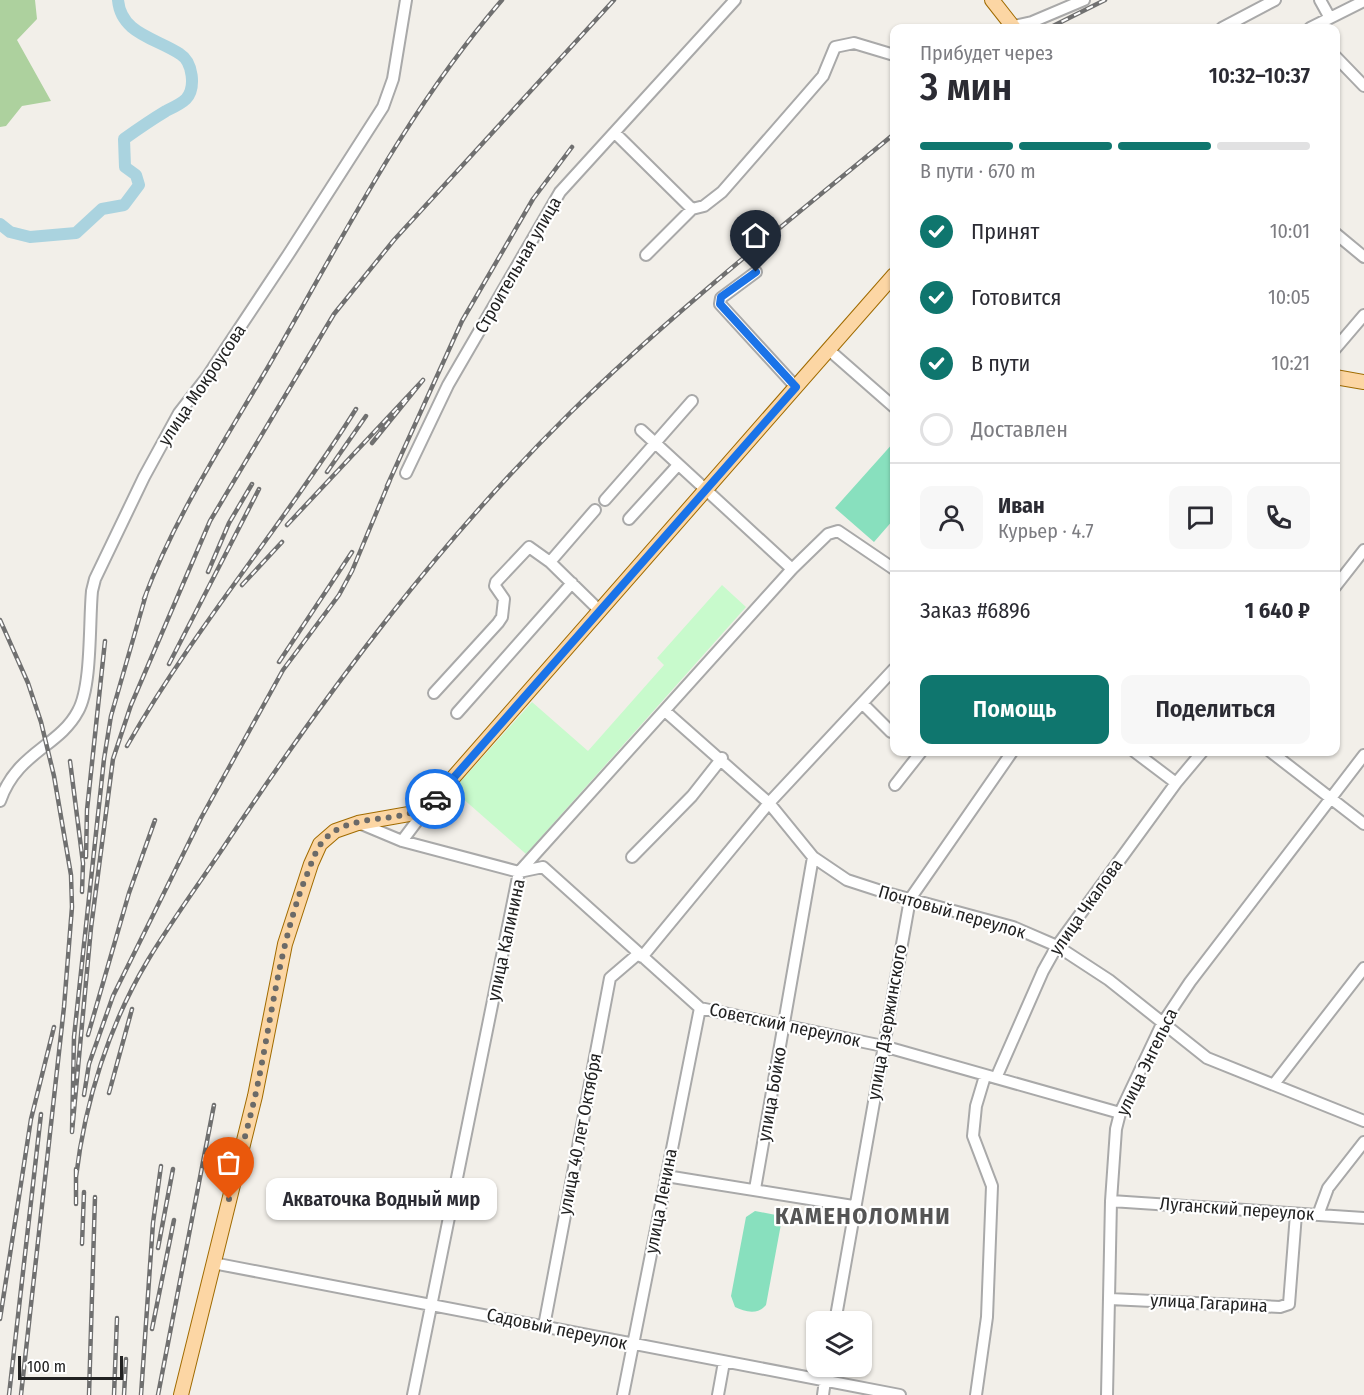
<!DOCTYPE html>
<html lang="ru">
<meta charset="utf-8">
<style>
body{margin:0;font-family:"Fira Sans Condensed",sans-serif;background:#f7f7f7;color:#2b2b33;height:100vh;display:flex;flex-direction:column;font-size:22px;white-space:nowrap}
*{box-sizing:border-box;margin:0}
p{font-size:20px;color:#7c7c81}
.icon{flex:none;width:33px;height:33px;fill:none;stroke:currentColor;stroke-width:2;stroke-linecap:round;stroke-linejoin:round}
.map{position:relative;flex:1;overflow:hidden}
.drawer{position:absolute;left:890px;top:24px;width:450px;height:732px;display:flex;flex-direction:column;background:#fff;border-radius:12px;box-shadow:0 2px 4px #0004}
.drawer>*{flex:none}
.controls{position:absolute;left:806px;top:1311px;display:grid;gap:12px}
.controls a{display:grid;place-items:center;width:66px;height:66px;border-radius:12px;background:#fff;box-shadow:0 2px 4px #0004;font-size:30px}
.scale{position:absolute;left:18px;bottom:15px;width:105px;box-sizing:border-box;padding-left:6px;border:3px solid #222;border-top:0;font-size:16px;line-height:21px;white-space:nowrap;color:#222;-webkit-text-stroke:4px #fff;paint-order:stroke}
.pin{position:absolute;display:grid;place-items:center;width:51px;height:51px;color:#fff;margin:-62px -26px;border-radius:50% 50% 50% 0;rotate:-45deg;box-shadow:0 0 6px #0007}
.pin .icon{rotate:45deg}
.courier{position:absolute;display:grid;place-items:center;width:60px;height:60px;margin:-30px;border:4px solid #1a73e8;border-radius:50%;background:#fff;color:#222;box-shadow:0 2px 8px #0007}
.bubble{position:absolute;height:42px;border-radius:12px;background:#fff;box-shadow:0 2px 4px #0004;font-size:20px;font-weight:600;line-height:42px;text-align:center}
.overview em{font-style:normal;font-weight:600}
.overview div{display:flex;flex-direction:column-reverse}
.overview{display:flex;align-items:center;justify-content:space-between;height:102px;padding:0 30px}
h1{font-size:39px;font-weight:600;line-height:45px}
.bar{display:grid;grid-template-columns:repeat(4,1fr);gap:9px 6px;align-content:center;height:72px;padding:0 30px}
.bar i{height:8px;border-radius:4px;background:#e1e1e2}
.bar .on{background:#0f766e}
.bar p{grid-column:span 4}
.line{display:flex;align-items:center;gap:15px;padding:0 30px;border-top:2px solid #e1e1e2}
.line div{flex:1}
.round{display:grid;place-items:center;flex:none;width:63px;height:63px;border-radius:12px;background:#f7f7f7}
ol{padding:0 30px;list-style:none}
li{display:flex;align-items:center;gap:18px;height:66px}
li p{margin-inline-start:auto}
li .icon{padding:6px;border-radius:50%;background:#0f766e;color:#fff;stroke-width:4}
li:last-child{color:#7c7c81}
li i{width:33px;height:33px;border:3px solid #e1e1e2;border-radius:50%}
.primary-button{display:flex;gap:12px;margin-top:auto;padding:12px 30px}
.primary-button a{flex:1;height:69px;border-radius:12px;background:#0f766e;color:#fff;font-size:24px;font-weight:600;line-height:69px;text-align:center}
.primary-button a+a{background:#f7f7f7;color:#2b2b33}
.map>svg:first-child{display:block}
.forest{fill:#add19e}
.park{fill:#c8facc}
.pitch{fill:#88e0be}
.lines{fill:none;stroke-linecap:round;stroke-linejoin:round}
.river{stroke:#aad3df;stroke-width:12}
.minor-casing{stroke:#a9a9a9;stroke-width:14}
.major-casing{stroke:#a06b00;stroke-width:16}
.minor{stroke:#fff;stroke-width:10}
.major{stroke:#fcd6a4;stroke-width:14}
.rail-casing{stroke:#707070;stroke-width:4.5}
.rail{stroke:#fff;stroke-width:2;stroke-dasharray:7;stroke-linecap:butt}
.done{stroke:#6b6a68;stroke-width:6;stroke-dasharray:0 10.8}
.route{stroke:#1a73e8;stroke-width:8}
.labels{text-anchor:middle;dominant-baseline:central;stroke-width:4.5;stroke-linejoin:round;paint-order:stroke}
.street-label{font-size:18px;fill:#222;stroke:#fff}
.district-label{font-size:24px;font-weight:bold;letter-spacing:1.5px;fill:#555;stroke:#fff}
</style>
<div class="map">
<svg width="1364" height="1395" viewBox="0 0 1364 1395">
<rect width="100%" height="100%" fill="#f2efe9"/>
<path class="forest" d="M 0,0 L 35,0 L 37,19 L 17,40 L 51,101 L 22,106 L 6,126 L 0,127 Z"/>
<path class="park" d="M 722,585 L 746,607 L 526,854 L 453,790 L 532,702 L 588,751 L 664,665 L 657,658 Z"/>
<path class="pitch" d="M 894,442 L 894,519 L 874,542 L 835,508 Z
M 755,1211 L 776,1215 L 781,1224 L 766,1305 C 758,1315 745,1312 735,1307 L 731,1296 L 746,1217 Z"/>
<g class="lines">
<path class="river" d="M 0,224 L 10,232 L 30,237 L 76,233 L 102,209 L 124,205 L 139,185 L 136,175 L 125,167 L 124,139 C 138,129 151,120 166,111 C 172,108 181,104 186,99 C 196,88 193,62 180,54 C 156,38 121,34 118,0"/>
<defs>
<path id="minor" d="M 1320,0 L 1330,18
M 1006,28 L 1032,22 L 1084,0
M 1222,28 L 1275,0
M 1310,28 L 1364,1
M 1335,56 L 1364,86
M 615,133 L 692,209
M 1335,233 L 1364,257
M 646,255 L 692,209 L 704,206 L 722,192 L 823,76 L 835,47 L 854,43 L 894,55
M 756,272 L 721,298 L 720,304 L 796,387
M 1335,349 L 1364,315
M 829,350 L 894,407
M 641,430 L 792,569
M 406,473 L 448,385 L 560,192 L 735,0
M 605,500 L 692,401
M 629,519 L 678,465
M 550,562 L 595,510
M 1335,587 L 1364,550
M 434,693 L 498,623 L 502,617 L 504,599 L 495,586 L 496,582 L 529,547 L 550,562 L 600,611
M 863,704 L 891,732 L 894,729
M 665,711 L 769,803 L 813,857 L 847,880 L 887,893 L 1013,927 L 1057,946 L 1109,980 L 1207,1058 L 1364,1121
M 457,713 L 572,583
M 1135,752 L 1176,783
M 1271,752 L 1364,824
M 895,785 L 921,752
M 0,801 C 17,752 59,747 78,711 C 92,686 89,622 92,591 L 95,579 L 144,477 L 179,413 L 207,377 L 288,255 L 383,107 L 393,79 L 406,0
M 359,823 L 402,841 L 519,872 L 543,867 L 700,1008 L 883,1046 L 1120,1113
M 402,841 L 429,805
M 632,857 L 692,796 L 722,758
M 642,957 L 769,803 L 894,669
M 996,1078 L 1043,971 L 1057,946 L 1176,783 L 1202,752
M 1274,1084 L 1364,968
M 666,1176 L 853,1206
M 755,1189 L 813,857
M 1111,1201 L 1364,1218
M 1318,1215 L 1328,1188 L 1364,1142
M 213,1263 L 900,1395
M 1110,1299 L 1280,1307 L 1289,1304 L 1296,1214
M 835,1322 L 910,899 L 1012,752
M 544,1326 L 610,978 L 638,954
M 413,1395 L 519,872 L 792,569 L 828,534 L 838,531 L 894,569
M 623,1395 L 700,1008
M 718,1395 L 724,1362
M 823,1395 L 827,1366
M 976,1395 L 987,1317 L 992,1186 L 973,1136 L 976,1106 L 985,1076
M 1107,1395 L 1111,1201 L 1116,1129 L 1120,1113 L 1162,1024 L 1190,982 L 1364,755"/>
<path id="major" d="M 992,0 L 1014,28
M 1335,377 L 1364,382
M 181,1395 L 255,1096 L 285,944 L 311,864 L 320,844 L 335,831 L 358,823 L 409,814 L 430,804 L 894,275"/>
</defs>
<use href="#minor" class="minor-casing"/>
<use href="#major" class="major-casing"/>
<use href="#minor" class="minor"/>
<use href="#major" class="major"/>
<defs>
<path id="rail" d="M 1049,28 L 1105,0
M 327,472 L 366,416
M 387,486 L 462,321 L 533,199 L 572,147
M 287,525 L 423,380 L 372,443
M 208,572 L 229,523 L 252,484
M 242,585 L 282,542
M 147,591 L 111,716 L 104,759 L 74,1037 L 72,1132 L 91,928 L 113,759 L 131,705 L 210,521 L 334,314 L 394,240 L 614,0
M 144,599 C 175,516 224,442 268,367 C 341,241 406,111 502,0
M 0,620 L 28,683 L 41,722 L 54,776 L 71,875 L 72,907 L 64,1007 L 21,1395
M 279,662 L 352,552
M 169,664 L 259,489
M 127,746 C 195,627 284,524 356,409
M 70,761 L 83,863 L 82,892
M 86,857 L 87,810 L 105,641
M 88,1035 L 129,893 L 155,820
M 109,1093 L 132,1009
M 84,1095 L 89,1064 L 113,996 L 201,818 L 283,670 L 339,595 L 352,571 L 390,480
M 76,1177 C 85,1101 109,1025 148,960 C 174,917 204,877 231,836 C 332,685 441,540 570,413 C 672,313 784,225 894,134
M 76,1204 L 76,1169
M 82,1244 L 84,1192
M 158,1248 L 173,1169
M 0,1319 L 31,1119 L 54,1027
M 152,1329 L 174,1220
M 9,1395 L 41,1114
M 89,1395 L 95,1197
M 114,1395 L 117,1318
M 124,1395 L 126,1359
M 141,1395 L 153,1223 L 161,1166
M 158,1395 L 214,1105"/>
</defs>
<use href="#rail" class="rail-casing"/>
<use href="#rail" class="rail"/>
</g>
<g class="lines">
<path class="done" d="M 229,1199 C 237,1165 247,1131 255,1097 C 271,1024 278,950 305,879 C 311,866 315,849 325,839 C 353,809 406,828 435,799"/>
<path class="route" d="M 435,799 L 796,387 L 720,304 L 721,297 L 756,272"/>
</g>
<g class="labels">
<g class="street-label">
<text transform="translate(518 265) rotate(-60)">Строительная улица</text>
<text transform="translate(202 385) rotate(-56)">улица Мокроусова</text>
<text transform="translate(1086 907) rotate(-55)">улица Чкалова</text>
<text transform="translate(952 912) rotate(16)">Почтовый переулок</text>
<text transform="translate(506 940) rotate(-78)">улица Калинина</text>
<text transform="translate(887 1022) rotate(-80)">улица Дзержинского</text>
<text transform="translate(785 1025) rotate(12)">Советский переулок</text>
<text transform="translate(1147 1062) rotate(-64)">улица Энгельса</text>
<text transform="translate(772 1094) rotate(-80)">улица Бойко</text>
<text transform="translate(580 1134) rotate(-79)">улица 40 лет Октября</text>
<text transform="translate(661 1201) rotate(-79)">улица Ленина</text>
<text transform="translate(1237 1209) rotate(4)">Луганский переулок</text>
<text transform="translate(1209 1303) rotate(3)">улица Гагарина</text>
<text transform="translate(557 1329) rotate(12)">Садовый переулок</text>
</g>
<g class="district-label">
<text x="863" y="1216">КАМЕНОЛОМНИ</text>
</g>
</g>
</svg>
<div class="controls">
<a><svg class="icon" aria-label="layers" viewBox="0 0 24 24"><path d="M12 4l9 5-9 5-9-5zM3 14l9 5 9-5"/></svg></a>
</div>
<div class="scale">100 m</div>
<div class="pin" style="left:229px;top:1199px;background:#ea580c"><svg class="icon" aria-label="bag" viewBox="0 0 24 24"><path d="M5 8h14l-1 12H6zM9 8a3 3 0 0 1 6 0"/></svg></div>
<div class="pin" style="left:756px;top:272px;background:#1f2937"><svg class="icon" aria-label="home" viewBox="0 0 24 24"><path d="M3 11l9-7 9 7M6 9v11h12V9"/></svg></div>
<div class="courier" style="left:435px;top:799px"><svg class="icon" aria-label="car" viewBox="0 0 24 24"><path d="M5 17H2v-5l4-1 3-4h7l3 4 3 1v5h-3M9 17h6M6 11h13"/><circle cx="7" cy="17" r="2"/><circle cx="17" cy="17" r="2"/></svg></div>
<div class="bubble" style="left:266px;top:1178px;width:231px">Акваточка Водный мир</div>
<section class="drawer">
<div class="overview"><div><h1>3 мин</h1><p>Прибудет через</p></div><em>10:32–10:37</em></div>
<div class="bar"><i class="on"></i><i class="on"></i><i class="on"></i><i></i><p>В пути · 670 m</p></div>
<ol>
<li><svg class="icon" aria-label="check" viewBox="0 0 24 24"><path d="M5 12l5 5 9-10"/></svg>Принят<p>10:01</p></li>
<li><svg class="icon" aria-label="check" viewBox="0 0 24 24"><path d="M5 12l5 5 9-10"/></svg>Готовится<p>10:05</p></li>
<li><svg class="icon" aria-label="check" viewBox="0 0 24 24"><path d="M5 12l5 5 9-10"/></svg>В пути<p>10:21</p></li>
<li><i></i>Доставлен</li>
</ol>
<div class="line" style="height:108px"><a class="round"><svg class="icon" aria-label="person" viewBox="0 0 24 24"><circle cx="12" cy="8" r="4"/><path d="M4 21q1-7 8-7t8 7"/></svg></a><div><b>Иван</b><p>Курьер · 4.7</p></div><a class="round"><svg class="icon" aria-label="chat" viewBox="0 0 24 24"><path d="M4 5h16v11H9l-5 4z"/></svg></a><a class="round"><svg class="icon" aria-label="phone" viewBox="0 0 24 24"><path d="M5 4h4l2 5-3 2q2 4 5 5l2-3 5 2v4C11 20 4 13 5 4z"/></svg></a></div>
<div class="line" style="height:78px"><div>Заказ #6896</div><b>1 640 ₽</b></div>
<div class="primary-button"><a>Помощь</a><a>Поделиться</a></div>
</section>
</div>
